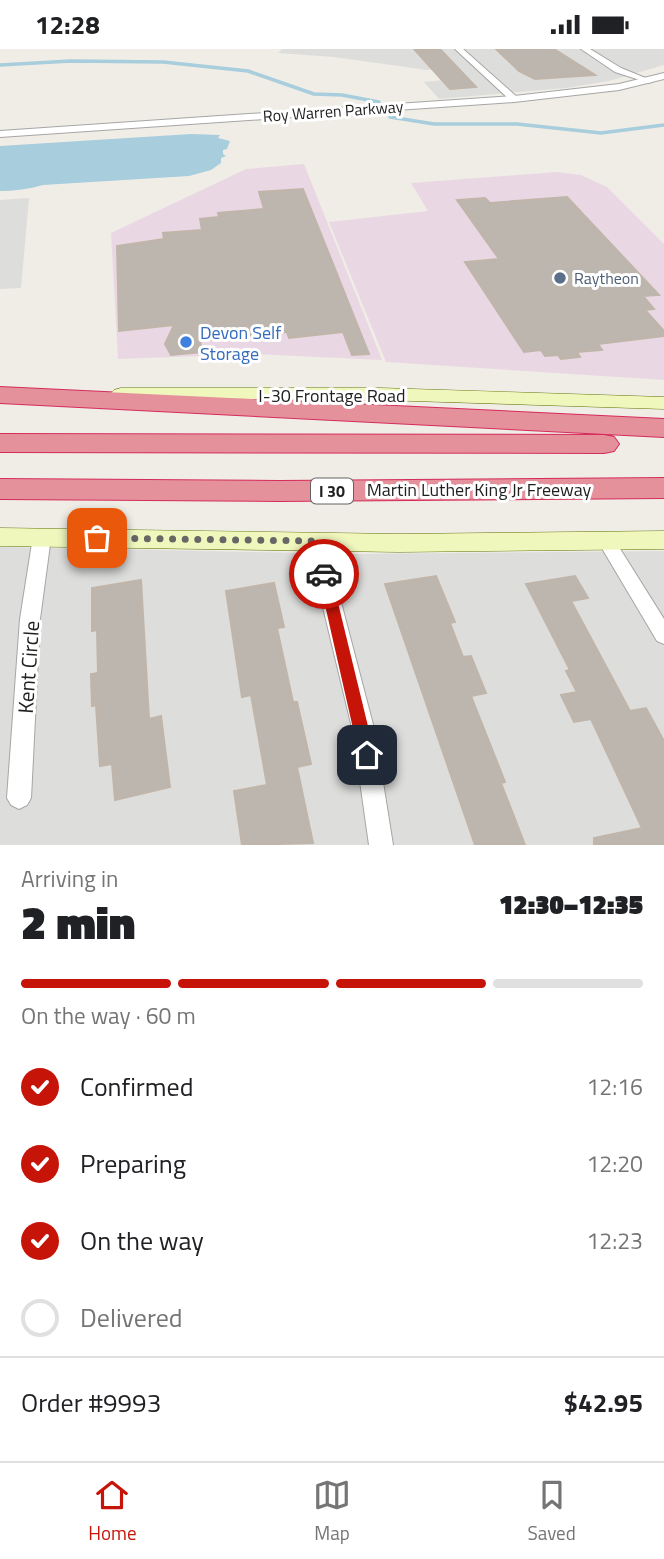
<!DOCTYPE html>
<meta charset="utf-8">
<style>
body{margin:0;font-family:"Titillium Web",sans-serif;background:#f6f6f6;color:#202124;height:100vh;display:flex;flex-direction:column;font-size:26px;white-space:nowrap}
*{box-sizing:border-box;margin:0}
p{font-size:23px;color:#757577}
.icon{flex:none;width:38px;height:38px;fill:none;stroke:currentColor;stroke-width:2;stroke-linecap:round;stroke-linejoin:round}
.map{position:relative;height:796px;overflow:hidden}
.panel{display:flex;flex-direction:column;background:#fff;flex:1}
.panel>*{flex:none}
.pin{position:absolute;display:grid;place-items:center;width:60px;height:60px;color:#fff;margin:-30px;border-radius:14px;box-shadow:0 4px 10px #0006}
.courier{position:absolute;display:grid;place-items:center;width:70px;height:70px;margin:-35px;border:5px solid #c71408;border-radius:50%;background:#fff;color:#222;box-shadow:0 2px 9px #0007}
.summary em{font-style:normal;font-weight:800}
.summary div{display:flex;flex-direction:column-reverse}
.summary{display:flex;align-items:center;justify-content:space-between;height:119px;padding:0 21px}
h1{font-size:46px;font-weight:800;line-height:52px}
.bar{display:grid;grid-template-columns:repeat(4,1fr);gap:10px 7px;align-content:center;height:84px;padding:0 21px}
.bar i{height:9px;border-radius:5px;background:#e0e0e0}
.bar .selected{background:#c71408}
.bar p{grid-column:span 4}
.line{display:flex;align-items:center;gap:18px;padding:0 21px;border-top:2px solid #e0e0e0}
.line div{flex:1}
ol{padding:0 21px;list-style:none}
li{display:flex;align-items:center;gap:21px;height:77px}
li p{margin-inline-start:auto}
li .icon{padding:7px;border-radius:50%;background:#c71408;color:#fff;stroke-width:4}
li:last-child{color:#757577}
li i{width:38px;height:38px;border:4px solid #e0e0e0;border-radius:50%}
.status{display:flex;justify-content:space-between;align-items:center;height:49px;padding:0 35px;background:#fff;direction:ltr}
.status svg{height:19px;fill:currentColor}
.dock{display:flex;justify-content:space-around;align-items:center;height:98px;border-top:2px solid #e0e0e0;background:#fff;font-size:19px;color:#757577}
.dock a{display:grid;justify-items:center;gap:4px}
.dock .selected{color:#c71408}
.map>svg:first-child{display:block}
.residential{fill:#dddddc}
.industrial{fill:#e9d8e4}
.water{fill:#a8cddc}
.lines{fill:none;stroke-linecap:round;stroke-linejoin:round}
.stream{stroke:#a8cddc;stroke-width:3.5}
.building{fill:#bcb6af;stroke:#c1b5a9;stroke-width:2}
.minor-casing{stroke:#a6a6a6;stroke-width:2}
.tertiary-casing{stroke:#a6a6a6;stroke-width:2}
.secondary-casing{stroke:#617409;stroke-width:1}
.motorway-casing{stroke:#d52c5b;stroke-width:2}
.minor{fill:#fff;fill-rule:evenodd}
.tertiary{fill:#fff;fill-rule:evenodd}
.secondary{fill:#f0f7bd;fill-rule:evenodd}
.motorway{fill:#e4919b;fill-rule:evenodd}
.route{fill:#c71408}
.done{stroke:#686765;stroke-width:7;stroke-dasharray:0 12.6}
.service-dot{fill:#5c6f8a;stroke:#fff;stroke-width:2.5}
.shop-dot{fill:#3f7fe0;stroke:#fff;stroke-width:2.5}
.labels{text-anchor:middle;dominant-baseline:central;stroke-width:6;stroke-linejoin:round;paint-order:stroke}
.far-street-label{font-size:16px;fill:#1f1f1f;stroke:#fff}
.far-service-label{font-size:16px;fill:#4e5e75;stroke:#fff;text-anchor:start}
.shield{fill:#fff;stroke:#626262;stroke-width:2}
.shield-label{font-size:16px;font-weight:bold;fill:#1f1f1f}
.shop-label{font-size:18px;fill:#366cbe;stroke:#fff;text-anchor:start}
.street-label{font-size:18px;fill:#1f1f1f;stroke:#fff}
.near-street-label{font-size:21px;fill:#1f1f1f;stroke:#fff}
</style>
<div class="status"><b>12:28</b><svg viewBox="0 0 49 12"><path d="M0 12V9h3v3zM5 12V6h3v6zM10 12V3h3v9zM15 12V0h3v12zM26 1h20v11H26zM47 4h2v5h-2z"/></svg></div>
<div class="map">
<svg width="664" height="796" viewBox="0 0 664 796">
<rect width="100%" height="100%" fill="#f0ede6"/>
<path class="residential" d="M 282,0 L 664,0 L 664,16 L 609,32 L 566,39 L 439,50 L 424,33 L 464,29 L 457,19 L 427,21 L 334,8 L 278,4 Z
M 29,149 L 21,239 L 0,240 L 0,151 Z
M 0,498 L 350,505 L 664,502 L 664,796 L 0,796 Z"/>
<path class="industrial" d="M 304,115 L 382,311 L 254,305 L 118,310 L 111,184 L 246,120 Z
M 557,123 L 581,126 L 607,138 L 664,195 L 664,331 L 386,313 L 329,173 L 428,162 L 411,134 Z"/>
<path class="water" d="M 191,85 L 220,86 L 218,89 L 230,92 L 227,100 L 223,101 L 223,105 L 226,107 L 221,109 L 221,114 L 211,121 L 189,127 L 43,136 C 29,140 14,142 0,142 L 0,97 Z"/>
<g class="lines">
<path class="stream" d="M 0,16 L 71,12 L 163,13 L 248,22 L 314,45 L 342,46 L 379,53
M 390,68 L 434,75 L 517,75 L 601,84 L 664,76"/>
</g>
<path class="building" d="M 414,0 L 440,0 L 476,38 L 450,40 Z
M 496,0 L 554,0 L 595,26 L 535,30 L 519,22 Z
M 303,140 L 369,305 L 352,306 L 343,283 L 289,289 L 287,283 L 200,292 L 202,303 L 171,306 L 165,295 L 174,276 L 119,282 L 117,197 L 164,190 L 163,184 L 202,181 L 200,170 L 219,168 L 218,164 L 264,160 L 259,143 Z
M 567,148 L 659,246 L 643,247 L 654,260 L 645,261 L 664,282 L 664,287 L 598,295 L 602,301 L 577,303 L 580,308 L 561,310 L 558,306 L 545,307 L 541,301 L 524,303 L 465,213 L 499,210 L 457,151 L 485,149 L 490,154 Z
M 436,527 L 455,573 L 450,574 L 463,608 L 471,607 L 486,644 L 471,647 L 505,733 L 501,734 L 525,796 L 475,796 L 385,535 Z
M 575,527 L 588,549 L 571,552 L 630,662 L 646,659 L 664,692 L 664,796 L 594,796 L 594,789 L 642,779 L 591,670 L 574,673 L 561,646 L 577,643 L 566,622 L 570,621 L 526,535 Z
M 141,531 L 149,670 L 161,667 L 170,738 L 115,751 L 112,715 L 100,717 L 96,656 L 92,657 L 91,625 L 98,624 L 97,581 L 92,582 L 92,539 Z
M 274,534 L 284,578 L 277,579 L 293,653 L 297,653 L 311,715 L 297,718 L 313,794 L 242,796 L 234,742 L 267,736 L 251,646 L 242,648 L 226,542 Z"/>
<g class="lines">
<defs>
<path id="minor" d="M 455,0 L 463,0 L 517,48 L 517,52 L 511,52 Z
M 581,0 L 590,0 L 621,19 L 653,32 L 649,34 L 615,23 Z
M 42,482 L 48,484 L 51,488 L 40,570 L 31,749 L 27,756 L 19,760 L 11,756 L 7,749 L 20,570 L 33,488 L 36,484 Z
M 606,485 L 612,487 L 664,570 L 664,595 L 657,592 L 597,491 L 600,487 Z
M 316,486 L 322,488 L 325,492 L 375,683 L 393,796 L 369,796 L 353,683 L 307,492 L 310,488 Z"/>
<path id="tertiary" d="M 664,24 L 664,30 L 619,41 L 514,53 L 0,88 L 0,82 L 514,47 L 619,35 Z"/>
<path id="secondary" d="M 121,339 L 380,339 L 664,348 L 664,360 L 380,351 L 114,349 L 110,345 L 114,341 Z
M 0,479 L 399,485 L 664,482 L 664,500 L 399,503 L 0,497 Z"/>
<path id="motorway" d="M 0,338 L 664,370 L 664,388 L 0,354 Z
M 0,385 L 604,386 L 614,388 L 619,395 L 614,402 L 604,404 L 0,403 Z
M 664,429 L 664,449 L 279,452 L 0,450 L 0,430 L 279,432 Z"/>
</defs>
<use href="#minor" class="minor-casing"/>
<use href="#tertiary" class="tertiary-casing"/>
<use href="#secondary" class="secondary-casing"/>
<use href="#motorway" class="motorway-casing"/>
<use href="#minor" class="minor"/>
<use href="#tertiary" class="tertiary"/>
<use href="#secondary" class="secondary"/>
<use href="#motorway" class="motorway"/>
</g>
<path class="route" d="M 324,520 L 331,525 L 375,706 L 373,711 L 367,713 L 361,711 L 359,706 L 318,525 Z"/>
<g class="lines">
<path class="done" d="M 97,489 L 316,492 L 324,525"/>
</g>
<circle class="service-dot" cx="560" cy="229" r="7"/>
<circle class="shop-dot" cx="186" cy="293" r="7"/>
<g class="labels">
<g class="far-street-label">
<text transform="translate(333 62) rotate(-4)">Roy Warren Parkway</text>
</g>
<g class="far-service-label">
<text x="574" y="229">Raytheon</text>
</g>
<rect class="shield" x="311" y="429.5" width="42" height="25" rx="5"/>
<g class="shield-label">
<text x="332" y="442">I 30</text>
</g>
<g class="shop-label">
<text x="200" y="283">Devon Self<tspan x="200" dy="21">Storage</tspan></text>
</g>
<g class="street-label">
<text x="332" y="346">I-30 Frontage Road</text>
<text x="479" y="440">Martin Luther King Jr Freeway</text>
</g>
<g class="near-street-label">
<text transform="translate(28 618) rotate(-86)">Kent Circle</text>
</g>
</g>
</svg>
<div class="pin" style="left:97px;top:489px;background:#ea580c"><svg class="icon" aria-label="bag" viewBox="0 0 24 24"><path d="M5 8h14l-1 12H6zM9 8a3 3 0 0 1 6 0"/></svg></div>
<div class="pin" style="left:367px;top:706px;background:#1f2937"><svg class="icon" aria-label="home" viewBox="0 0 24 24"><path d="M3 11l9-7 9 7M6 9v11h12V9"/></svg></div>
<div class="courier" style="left:324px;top:525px"><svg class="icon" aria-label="car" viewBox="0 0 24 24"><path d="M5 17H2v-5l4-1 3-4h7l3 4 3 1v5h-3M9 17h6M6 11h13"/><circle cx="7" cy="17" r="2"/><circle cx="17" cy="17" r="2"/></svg></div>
</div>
<section class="panel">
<div class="summary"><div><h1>2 min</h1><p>Arriving in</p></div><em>12:30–12:35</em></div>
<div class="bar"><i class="selected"></i><i class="selected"></i><i class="selected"></i><i></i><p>On the way · 60 m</p></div>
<ol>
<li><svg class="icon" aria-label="check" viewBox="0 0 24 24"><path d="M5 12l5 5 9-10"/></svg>Confirmed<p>12:16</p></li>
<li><svg class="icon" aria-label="check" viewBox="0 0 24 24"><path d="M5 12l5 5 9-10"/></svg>Preparing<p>12:20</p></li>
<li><svg class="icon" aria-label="check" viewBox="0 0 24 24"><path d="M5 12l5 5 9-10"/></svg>On the way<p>12:23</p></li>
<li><i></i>Delivered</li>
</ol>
<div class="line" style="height:91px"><div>Order #9993</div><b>$42.95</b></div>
</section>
<nav class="dock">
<a class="selected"><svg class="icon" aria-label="home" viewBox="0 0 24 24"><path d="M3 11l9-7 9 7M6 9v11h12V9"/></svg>Home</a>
<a><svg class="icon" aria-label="map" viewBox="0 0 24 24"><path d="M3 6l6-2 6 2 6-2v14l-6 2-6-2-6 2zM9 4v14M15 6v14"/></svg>Map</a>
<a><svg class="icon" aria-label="saved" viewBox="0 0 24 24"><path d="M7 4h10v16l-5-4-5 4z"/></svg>Saved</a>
</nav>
